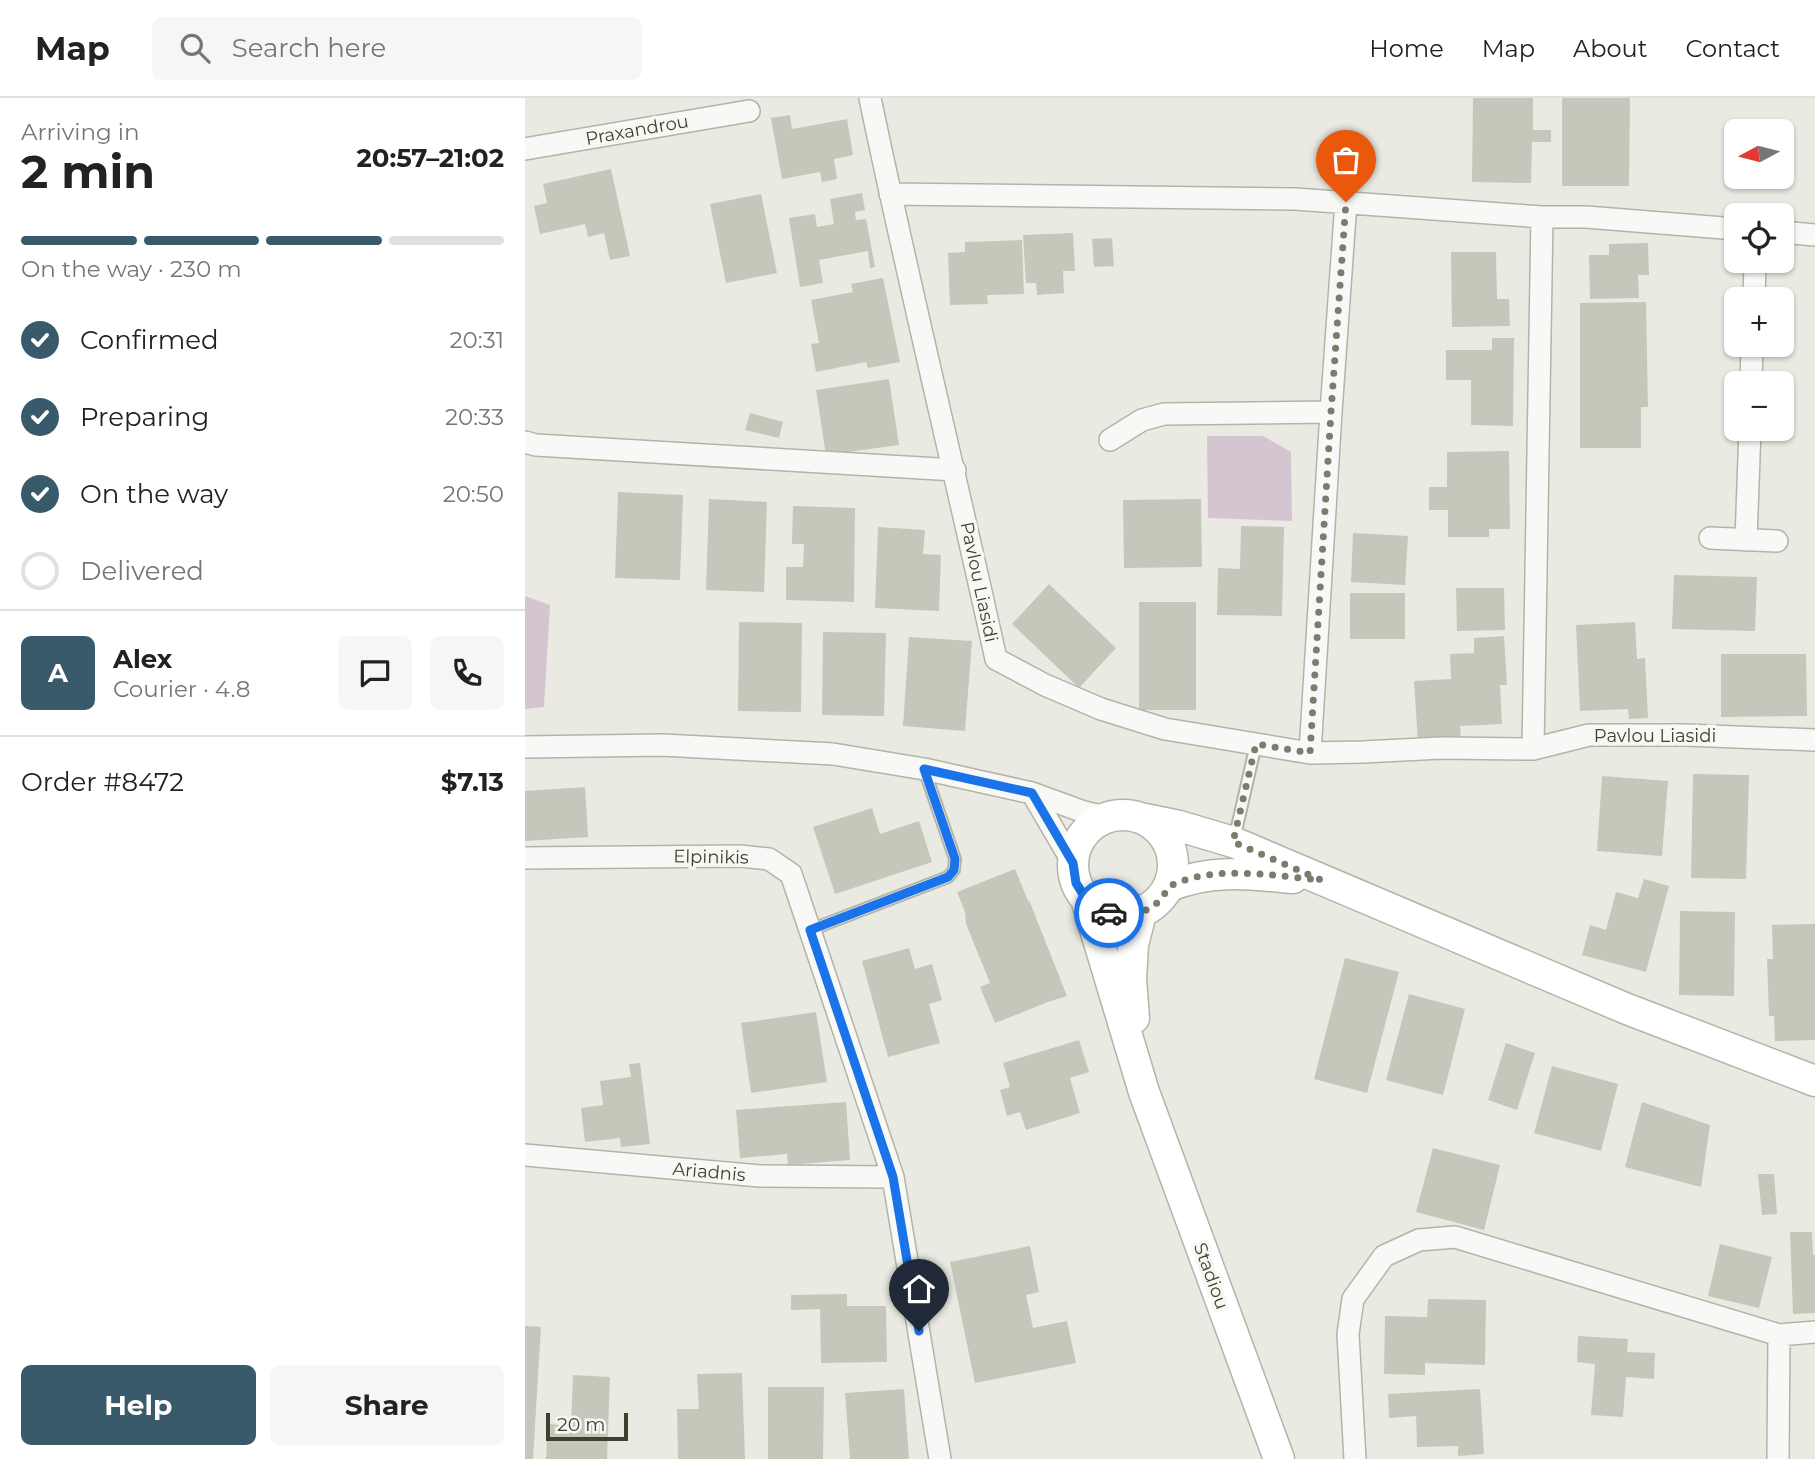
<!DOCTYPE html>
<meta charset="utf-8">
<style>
body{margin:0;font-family:Montserrat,sans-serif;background:#f6f6f6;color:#222;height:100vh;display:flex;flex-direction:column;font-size:26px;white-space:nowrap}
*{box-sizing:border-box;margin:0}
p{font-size:23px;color:#767676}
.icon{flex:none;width:38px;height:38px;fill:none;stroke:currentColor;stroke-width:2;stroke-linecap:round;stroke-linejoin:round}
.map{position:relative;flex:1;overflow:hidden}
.side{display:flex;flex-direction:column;background:#fff;width:525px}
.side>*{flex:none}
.needle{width:46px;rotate:263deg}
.controls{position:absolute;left:1199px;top:21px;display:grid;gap:14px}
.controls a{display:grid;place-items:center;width:70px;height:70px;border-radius:10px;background:#fff;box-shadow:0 2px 5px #0004;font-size:35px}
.scale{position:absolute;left:21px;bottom:18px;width:82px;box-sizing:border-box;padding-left:7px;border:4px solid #3f412c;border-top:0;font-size:19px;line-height:24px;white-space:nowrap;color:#3f412c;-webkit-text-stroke:5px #f7f8f3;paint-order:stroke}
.pin{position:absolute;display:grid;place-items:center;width:60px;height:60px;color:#fff;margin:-72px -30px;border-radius:50% 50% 50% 0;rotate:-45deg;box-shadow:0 0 7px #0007}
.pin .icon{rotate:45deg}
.courier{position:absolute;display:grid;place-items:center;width:70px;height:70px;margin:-35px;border:5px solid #1a73e8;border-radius:50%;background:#fff;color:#222;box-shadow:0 2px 9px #0007}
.overview em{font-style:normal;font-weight:700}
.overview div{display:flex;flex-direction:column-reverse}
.overview{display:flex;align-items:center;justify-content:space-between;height:119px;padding:0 21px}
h1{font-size:46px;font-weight:700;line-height:52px}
.bar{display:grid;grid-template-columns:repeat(4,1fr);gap:10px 7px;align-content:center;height:84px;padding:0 21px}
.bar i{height:9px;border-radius:5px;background:#e0e0e0}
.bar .selected{background:#385a6b}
.bar p{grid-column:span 4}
.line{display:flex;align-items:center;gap:18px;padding:0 21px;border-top:2px solid #e0e0e0}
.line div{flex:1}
.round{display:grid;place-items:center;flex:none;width:74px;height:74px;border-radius:10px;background:#f6f6f6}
ol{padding:0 21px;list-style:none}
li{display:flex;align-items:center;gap:21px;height:77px}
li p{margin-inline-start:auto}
li .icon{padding:7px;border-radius:50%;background:#385a6b;color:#fff;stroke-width:4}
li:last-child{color:#767676}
li i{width:38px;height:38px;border:4px solid #e0e0e0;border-radius:50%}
.button{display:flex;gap:14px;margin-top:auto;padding:14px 21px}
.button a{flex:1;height:80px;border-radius:10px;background:#385a6b;color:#fff;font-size:28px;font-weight:700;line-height:80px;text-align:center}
.button a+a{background:#f6f6f6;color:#222}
header{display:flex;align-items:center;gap:42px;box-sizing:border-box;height:98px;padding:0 35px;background:#fff;border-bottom:2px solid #e0e0e0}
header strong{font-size:33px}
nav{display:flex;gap:38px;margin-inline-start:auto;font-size:24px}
.search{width:490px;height:63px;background:#f6f6f6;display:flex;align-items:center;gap:18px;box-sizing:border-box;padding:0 24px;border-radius:10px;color:#767676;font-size:26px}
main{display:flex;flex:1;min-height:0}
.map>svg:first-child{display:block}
.green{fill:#d4c5d0}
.building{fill:#c5c7bb}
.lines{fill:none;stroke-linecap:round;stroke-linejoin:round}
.lane-casing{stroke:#b3b4a8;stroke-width:14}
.street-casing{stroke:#b3b4a8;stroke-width:24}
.secondary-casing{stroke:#b3b4a8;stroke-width:33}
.lane{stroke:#f8f9f6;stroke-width:10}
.street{stroke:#f8f9f6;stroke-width:21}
.secondary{stroke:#fff;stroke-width:30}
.done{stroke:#7b7c6c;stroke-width:7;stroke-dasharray:0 12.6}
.route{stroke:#1a73e8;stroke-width:9}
.labels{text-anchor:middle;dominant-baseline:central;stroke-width:7;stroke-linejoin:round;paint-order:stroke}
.street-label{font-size:18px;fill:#3f412c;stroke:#f7f8f3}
</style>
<header>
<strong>Map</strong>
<div class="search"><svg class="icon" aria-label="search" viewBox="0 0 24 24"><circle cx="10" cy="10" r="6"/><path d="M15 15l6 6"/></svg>Search here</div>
<nav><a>Home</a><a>Map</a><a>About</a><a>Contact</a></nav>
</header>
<main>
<section class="side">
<div class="overview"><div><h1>2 min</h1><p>Arriving in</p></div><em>20:57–21:02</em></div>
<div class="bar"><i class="selected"></i><i class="selected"></i><i class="selected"></i><i></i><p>On the way · 230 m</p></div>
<ol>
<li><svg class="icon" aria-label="check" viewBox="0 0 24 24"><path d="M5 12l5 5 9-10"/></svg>Confirmed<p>20:31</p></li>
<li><svg class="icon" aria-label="check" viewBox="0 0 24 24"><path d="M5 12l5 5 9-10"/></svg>Preparing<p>20:33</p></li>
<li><svg class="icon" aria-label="check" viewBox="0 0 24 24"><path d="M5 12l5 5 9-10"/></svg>On the way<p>20:50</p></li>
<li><i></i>Delivered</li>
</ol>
<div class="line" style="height:126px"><b class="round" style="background:#385a6b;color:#fff">A</b><div><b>Alex</b><p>Courier · 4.8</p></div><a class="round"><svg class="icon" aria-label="chat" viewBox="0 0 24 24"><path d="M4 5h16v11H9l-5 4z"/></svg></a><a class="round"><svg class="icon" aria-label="phone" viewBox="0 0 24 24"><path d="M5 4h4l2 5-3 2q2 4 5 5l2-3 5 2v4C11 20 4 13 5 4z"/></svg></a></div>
<div class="line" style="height:91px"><div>Order #8472</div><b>$7.13</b></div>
<div class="button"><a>Help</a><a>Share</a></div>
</section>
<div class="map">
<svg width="1290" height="1361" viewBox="0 0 1290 1361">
<rect width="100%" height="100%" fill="#eaeae3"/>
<path class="green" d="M 682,338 L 738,338 L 766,354 L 767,423 L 683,420 Z
M 0,498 L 25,507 L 19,609 L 0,611 Z"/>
<path class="building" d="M 948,0 L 1008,0 L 1008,32 L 1026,32 L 1026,44 L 1007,44 L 1006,85 L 947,84 Z
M 1037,0 L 1105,0 L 1104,88 L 1037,88 Z
M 265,17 L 267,31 L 322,21 L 328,57 L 309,61 L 312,81 L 297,84 L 295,74 L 257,81 L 246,20 Z
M 86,71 L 105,158 L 85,162 L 79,135 L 63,139 L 60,126 L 15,136 L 9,108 L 22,105 L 18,86 Z
M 337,95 L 340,112 L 330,114 L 331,122 L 341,121 L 350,169 L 345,170 L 343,153 L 294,162 L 298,185 L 275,189 L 264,120 L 290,116 L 292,129 L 309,126 L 305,101 Z
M 236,96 L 252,175 L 201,185 L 185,106 Z
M 548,135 L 550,173 L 538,173 L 539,195 L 512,197 L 511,185 L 501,185 L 498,137 Z
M 587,140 L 589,168 L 569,169 L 567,141 Z
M 497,142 L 499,196 L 462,197 L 463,206 L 425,207 L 423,155 L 440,154 L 440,144 Z
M 1123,145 L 1124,177 L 1113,177 L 1114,200 L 1065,201 L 1064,157 L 1084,157 L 1084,146 Z
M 926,154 L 971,154 L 972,201 L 984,201 L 985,228 L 927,229 Z
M 358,180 L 375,264 L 343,270 L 341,264 L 291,274 L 286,246 L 294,245 L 286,202 L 328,194 L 326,186 Z
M 1121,204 L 1123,309 L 1116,309 L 1116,350 L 1055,350 L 1055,205 Z
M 967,240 L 989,240 L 988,328 L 946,327 L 946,282 L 921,282 L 921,252 L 967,252 Z
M 364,281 L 374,347 L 301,357 L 291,292 Z
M 225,315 L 258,324 L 254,340 L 220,332 Z
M 984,353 L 985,431 L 964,431 L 964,439 L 923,439 L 923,412 L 904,412 L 904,389 L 922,389 L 922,354 Z
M 93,394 L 158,397 L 155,482 L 90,480 Z
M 184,401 L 242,404 L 239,494 L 181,492 Z
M 676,401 L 677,469 L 599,470 L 598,402 Z
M 268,408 L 330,410 L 329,504 L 261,502 L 261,469 L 278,469 L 279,446 L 267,446 Z
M 716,428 L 759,429 L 757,518 L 692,517 L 693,470 L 715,471 Z
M 353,429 L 400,432 L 398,456 L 416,457 L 414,513 L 350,510 Z
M 828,435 L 883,438 L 880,487 L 826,484 Z
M 1149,477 L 1232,479 L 1230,533 L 1147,531 Z
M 524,486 L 591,550 L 554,590 L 487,526 Z
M 931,490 L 979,490 L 980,532 L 932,533 Z
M 825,495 L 880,495 L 880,541 L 825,541 Z
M 614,504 L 671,504 L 671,612 L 614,612 Z
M 214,524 L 277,525 L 276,614 L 213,613 Z
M 1110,524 L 1112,561 L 1120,560 L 1123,620 L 1104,621 L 1103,611 L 1055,613 L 1051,527 Z
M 298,534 L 361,535 L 359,618 L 297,617 Z
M 979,538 L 982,587 L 975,587 L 977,626 L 935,628 L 936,643 L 893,645 L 889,583 L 926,581 L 925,556 L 949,555 L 949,540 Z
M 384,539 L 447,543 L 440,633 L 378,628 Z
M 1196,556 L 1281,556 L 1282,618 L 1196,619 Z
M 1168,676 L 1224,677 L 1221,781 L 1166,780 Z
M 1077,678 L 1143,683 L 1137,758 L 1072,753 Z
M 60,689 L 63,739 L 0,743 L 0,693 Z
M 347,710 L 355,736 L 394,723 L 407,764 L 310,796 L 288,729 Z
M 490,771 L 504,805 L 504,802 L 542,898 L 523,904 L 470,925 L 455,889 L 465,885 L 441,826 L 440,814 L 432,794 Z
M 1119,781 L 1144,788 L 1121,874 L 1057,857 L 1065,827 L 1081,832 L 1091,794 L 1113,800 Z
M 1155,813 L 1210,814 L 1209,898 L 1154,897 Z
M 1290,826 L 1290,942 L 1250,943 L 1249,918 L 1244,918 L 1242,861 L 1248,861 L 1247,827 Z
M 384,850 L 390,871 L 407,866 L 417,902 L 404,906 L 415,945 L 363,959 L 337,863 Z
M 820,860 L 874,874 L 842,995 L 789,981 Z
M 884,896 L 940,911 L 918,997 L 861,982 Z
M 291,914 L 302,984 L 226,995 L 216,925 Z
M 554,942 L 564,974 L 545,980 L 555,1015 L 501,1032 L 495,1014 L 482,1018 L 475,992 L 485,989 L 478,965 Z
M 981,945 L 1010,955 L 992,1012 L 963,1002 Z
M 115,965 L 125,1046 L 96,1049 L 95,1040 L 60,1044 L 56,1010 L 78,1007 L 75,983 L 106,979 L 104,966 Z
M 1027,968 L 1093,986 L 1076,1053 L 1009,1035 Z
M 321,1004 L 325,1062 L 263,1067 L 262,1056 L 215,1060 L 211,1012 Z
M 1117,1004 L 1185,1027 L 1176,1089 L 1100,1069 Z
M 908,1050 L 975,1067 L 959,1132 L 891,1114 Z
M 1233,1076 L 1249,1076 L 1252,1116 L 1237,1117 Z
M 1265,1134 L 1287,1134 L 1288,1157 L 1290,1157 L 1290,1215 L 1268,1216 Z
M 1195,1146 L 1247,1159 L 1234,1210 L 1183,1198 Z
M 505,1148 L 514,1194 L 501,1197 L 508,1230 L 542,1223 L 551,1265 L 450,1285 L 425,1164 Z
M 322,1196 L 322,1208 L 361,1208 L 362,1264 L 296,1265 L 295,1211 L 266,1212 L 266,1197 Z
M 903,1201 L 961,1202 L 960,1267 L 900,1265 L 900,1277 L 859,1276 L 860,1218 L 902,1219 Z
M 0,1228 L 16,1229 L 8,1361 L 0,1361 Z
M 1053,1238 L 1103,1241 L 1102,1254 L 1130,1255 L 1129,1281 L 1101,1279 L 1098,1319 L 1066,1317 L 1070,1266 L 1052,1264 Z
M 217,1275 L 220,1361 L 153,1361 L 152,1311 L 174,1311 L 172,1276 Z
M 48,1277 L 85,1279 L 82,1361 L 21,1361 L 23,1326 L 46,1328 Z
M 243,1289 L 299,1289 L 298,1361 L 243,1361 Z
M 379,1291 L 384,1361 L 325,1361 L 320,1295 Z
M 955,1291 L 959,1356 L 933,1358 L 933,1348 L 892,1349 L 891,1318 L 864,1320 L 863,1296 Z"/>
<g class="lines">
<defs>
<path id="lane" d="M 709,742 L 731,646
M 285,832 L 423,779 L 429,772 L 430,761 L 399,671"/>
<path id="street" d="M 345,0 C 384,188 430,374 471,561 L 520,587 L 576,611 L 640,631 L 785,655 L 838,654 L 916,650 L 1008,651 L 1064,637 L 1161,637 L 1290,642
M 0,51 L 224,13
M 365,96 L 770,101 L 1017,119 L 1061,119 L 1211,131
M 1256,134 L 1290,137
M 1229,201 L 1230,163
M 1226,285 L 1227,247
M 585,342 L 617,322 L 639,316 L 806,314
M 0,344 L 11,347 L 430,372
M 1185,440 L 1252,443
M 1221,442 L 1225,331
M 0,649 L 137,647 L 308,656 L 399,671 L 507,695 L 559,714 L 581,719
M 1008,651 L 1017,119
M 785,655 L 806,314 L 821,104
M 507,695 L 548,765
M 0,760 L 215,758 L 244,761 L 266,776 L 368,1079 L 415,1361
M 0,1057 L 235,1078 L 368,1079
M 830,1361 L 823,1236 L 828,1201 L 859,1158 L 894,1142 L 930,1139 L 1254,1237 L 1290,1234
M 1253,1361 L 1254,1237"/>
<path id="secondary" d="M548 767a50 50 0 1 1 100 0a50 50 0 1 1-100 0Z
M 620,721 L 654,728 L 708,744 L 1102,911 L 1290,983
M 645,788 C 686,771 724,776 768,780
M 561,801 L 619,994 L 754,1361
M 609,920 L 606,881 L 608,847 L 616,815"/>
</defs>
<use href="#lane" class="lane-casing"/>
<use href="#street" class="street-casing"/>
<use href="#secondary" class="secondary-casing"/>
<use href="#lane" class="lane"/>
<use href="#street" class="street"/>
<use href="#secondary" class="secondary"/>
</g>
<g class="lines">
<path class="done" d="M 584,815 C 602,819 622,816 635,802 C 640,796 642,790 649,786 C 694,767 749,778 796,782 L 708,744 L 731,646 L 785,655 L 806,314 L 821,104"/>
<path class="route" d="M 394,1233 L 368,1079 L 285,832 L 423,779 L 429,772 L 430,761 L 399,671 L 507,695 L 548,765 L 551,785 L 561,801 L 577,813 L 584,815"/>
</g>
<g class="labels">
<g class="street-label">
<text transform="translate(112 32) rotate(-10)">Praxandrou</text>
<text transform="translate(454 484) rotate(78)">Pavlou Liasidi</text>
<text x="1130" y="638">Pavlou Liasidi</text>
<text transform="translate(186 759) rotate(1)">Elpinikis</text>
<text transform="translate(184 1074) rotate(5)">Ariadnis</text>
<text transform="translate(686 1178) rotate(70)">Stadiou</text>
</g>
</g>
</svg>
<div class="controls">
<a><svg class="needle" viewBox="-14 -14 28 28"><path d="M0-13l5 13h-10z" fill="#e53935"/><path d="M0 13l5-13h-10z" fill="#767676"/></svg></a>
<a><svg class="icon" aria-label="locate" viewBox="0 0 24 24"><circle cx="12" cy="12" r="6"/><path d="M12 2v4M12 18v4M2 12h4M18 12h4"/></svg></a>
<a>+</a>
<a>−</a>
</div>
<div class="scale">20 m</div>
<div class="pin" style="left:821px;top:104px;background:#ea580c"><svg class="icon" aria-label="bag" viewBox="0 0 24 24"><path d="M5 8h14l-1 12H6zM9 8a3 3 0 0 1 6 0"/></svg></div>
<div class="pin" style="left:394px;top:1233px;background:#1f2937"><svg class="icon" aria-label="home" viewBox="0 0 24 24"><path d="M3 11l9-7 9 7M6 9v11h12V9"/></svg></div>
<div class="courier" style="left:584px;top:815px"><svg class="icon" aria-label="car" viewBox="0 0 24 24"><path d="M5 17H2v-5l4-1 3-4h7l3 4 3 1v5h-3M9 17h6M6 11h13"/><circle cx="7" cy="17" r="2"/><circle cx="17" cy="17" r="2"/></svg></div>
</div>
</main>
